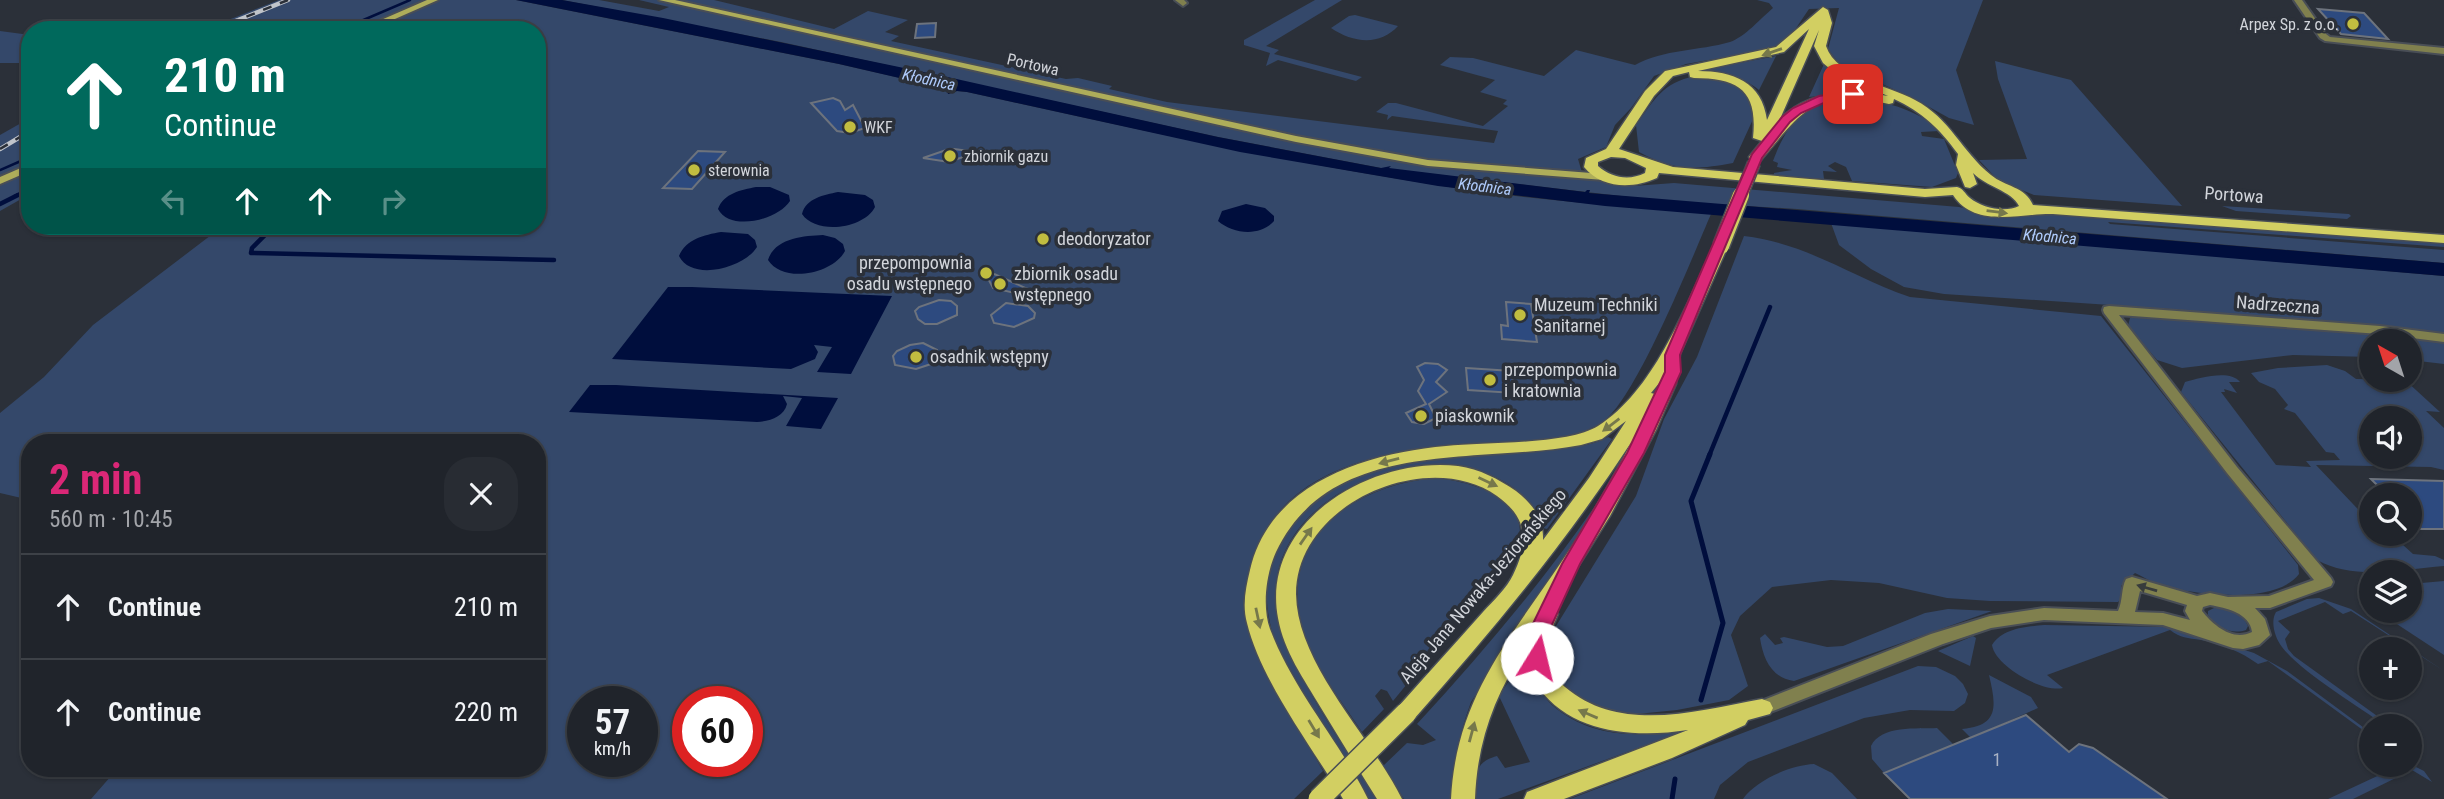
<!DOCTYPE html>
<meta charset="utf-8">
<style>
:root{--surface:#20242b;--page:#282c33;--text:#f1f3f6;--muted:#a2a4a9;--line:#3d4147;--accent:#db2777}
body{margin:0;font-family:"Roboto Condensed",sans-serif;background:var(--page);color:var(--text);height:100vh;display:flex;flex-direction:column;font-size:26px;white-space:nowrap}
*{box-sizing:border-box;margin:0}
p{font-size:23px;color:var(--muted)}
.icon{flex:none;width:38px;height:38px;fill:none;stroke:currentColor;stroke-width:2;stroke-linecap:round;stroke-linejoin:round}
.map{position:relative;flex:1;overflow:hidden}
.details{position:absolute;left:21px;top:434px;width:525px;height:343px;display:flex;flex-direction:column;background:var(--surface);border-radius:28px;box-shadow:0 2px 5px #0004,0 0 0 2px var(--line)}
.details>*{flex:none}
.hud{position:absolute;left:21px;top:21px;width:525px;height:214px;border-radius:28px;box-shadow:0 2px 5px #0004,0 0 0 2px var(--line);background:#00695c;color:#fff;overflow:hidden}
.needle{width:46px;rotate:321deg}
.tools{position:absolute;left:2359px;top:329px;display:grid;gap:14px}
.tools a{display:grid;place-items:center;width:63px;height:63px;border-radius:50%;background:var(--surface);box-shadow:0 2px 5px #0004,0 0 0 2px var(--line);font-size:35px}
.speed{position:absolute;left:567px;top:686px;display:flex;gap:14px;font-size:35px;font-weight:700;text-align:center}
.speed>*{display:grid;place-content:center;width:91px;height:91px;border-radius:50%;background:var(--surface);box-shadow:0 2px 5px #0004,0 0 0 2px var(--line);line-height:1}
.speed small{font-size:18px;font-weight:400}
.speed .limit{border:10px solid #d22;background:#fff;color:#111}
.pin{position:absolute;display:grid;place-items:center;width:60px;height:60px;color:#fff;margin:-30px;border-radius:14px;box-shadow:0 4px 10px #0006}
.me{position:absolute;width:77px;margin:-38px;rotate:9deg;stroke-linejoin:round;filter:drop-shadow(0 0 5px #0008)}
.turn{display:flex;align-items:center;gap:24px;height:147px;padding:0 28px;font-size:32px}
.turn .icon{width:91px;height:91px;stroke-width:2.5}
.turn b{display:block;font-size:49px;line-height:60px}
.lanes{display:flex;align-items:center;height:66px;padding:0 28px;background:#0003;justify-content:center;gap:35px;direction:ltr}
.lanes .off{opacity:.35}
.round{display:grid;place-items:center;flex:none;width:74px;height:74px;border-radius:28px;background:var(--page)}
.headline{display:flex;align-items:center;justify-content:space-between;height:119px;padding:0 28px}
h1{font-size:42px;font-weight:700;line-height:52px;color:var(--accent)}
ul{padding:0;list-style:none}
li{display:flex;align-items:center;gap:21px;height:105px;padding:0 28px;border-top:2px solid var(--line)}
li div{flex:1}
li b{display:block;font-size:26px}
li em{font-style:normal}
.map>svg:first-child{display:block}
</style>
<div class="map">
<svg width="2444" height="799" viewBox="0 0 2444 799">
<rect width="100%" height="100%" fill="#2b3039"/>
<path fill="#34486a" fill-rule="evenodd" d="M279,0H516L839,64L948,89V94L957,91L967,92C1123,126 1278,161 1436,185C1527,200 1619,206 1711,214C1692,258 1637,396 1604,421C1571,445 1503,441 1463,444C1380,451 1279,469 1252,562C1244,587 1243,621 1254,646C1259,660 1269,674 1277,688C1292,716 1307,743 1323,771L1294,799H91L118,768H537V443H30V500L0,493V413L44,377L93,325L223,226H537V30H203ZM583,702H642V761H583ZM688,702H747V761H688Z
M562,0H599L659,11L669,7L639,0H714L834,29L868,11L908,20L885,32L899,36L891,41L1066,79L1078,78L1112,86L1109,89L1167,102L1494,143L1498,131L1392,116L1387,120L1388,115L1376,112L1388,103H1396L1483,126L1508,106L1503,104L1507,100L1480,92L1495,80L1440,65L1450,57L1473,58L1544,76L1576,50L1635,65C1664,49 1699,51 1730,42C1745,37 1761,18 1773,8L1769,3L1757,0H1983L1956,70L1974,125L1949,118L1913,98L1840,65L1828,49L1839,8L1809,9L1792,34L1772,49L1686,64L1654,76L1631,108L1615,125L1606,147L1578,159L1583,176L1634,186L1674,183L1959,207L2006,218L2050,213L2444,242V247L2108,222L2110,224L2444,250V263L1797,209L1664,201L1381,168L1218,137L781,42Z
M1315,0H1342L1266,46L1279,50L1274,54L1362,77L1356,81L1278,60L1266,66L1270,53L1244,45V40Z
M1355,15L1398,26C1380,46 1353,43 1331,28L1349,16Z
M0,31L30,35V63H0Z
M1776,56L1759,90C1741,75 1719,72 1697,71Z
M1995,61L2071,80L2182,206L2034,195L1999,181L1979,160L2027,159L1998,79Z
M1824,64L1895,99L1856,92L1809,97Z
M1695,76C1721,80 1755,84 1754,117L1733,163C1695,170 1674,171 1639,152L1636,125C1655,99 1662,83 1695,76Z
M1841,98C1882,101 1903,104 1938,127L1939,131L1921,132L1922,136L1944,139L1958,173L1956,178L1932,187L1852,181L1846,167L1835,162L1828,166L1837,172L1823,171L1824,179L1774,176V173L1792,170L1777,167L1778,163L1773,161C1787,124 1801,107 1841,98Z
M30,118V194L0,211V135Z
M2222,206L2349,214L2351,216L2347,219L2236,211Z
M1831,223L2444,276V333L2170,309L1944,294L1904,287L1871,269L1839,245Z
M1744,236C1809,244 1851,277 1910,297L2101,316L2298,565L2299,574C2276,604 2204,595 2170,588C2158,586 2146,578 2135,573L2121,586L2125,595L2118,602L1990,601L1947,598L1879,583L1831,580L1772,587L1740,616L1731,635L1748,686L1729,700L1677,710L1627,715L1579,700L1553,674L1547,653L1553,631L1636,496L1664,419L1697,357Z
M2139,316L2243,323L2444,341V364L2410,360V341H2371V357L2293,355L2182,368L2157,360L2128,326L2130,318Z
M2327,365L2345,371L2356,379L2405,380L2440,412L2426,411L2444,428V470L2431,467L2316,465L2371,523V534H2382L2393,545H2403L2413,554L2435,556L2444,560V566C2402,569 2355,581 2317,560L2181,392L2185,382C2199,378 2230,369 2240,382H2229L2237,393L2224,389L2225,392H2221L2276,465L2311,467L2306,461L2340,460L2334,453L2326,452L2295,413L2284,409L2288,405L2275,389L2259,382L2251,373L2278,368ZM2371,418H2410V457H2371Z
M1608,437L1612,439L1547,529L1543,528C1501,409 1248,473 1278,618C1289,670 1348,752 1377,799H1366L1276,645C1262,602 1262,566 1289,529C1342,453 1452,457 1535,450C1559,448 1586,449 1608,437Z
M1435,478C1474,481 1540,502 1514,554L1393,701L1387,691L1381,689L1375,696L1384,709L1362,732C1341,700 1314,667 1303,630C1276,539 1353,485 1435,478Z
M1608,493L1471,702C1459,735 1453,764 1454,799H1404L1383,766L1407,743L1423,745L1436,740L1417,724C1484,651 1548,576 1603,494Z
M2444,581V655L2377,611H2410V584Z
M2319,598L2351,609L2444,671L2351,611L2343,614L2325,602L2278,621L2290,632L2285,639L2288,649L2294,656L2391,726H2386C2359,707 2301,672 2282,647C2275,638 2270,622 2276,612L2307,599Z
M2216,607C2229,608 2243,613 2248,626L2246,630C2232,635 2217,628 2208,615V611Z
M1948,609L1992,611L1794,681C1771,678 1763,658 1760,638L1765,634L1775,645L1783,643L1780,638L1784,637L1827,647L1843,646L1925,613Z
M2044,625L2172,627L2254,653L2287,671L2371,733V736L2268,661L2258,664C2241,652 2221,643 2201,640C2187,638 2181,638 2170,630L2047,675L2063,688C2043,693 1995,666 1992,645C2003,628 2025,627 2044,625Z
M1973,636L1976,638L1970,666L1938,651Z
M1522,661C1530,668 1539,693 1552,705C1589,737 1635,738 1680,730L1682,732L1498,799H1476C1477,776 1472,763 1497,756L1505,768L1530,762L1499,696Z
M1918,666L1936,667L1955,676L1963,684L1968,694L1965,703L1954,711L1910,710L1864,718L1748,762L1720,785L1714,799H1570Z
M1989,675L2031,697L2038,708L1971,738L1962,729C2000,726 1996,705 1989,675Z
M1937,728L1954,745L1884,773L1872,759L1871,746C1881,725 1917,729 1937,728Z
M1814,764L1832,773L1857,799H1743C1756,780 1791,765 1814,764Z
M2410,764L2424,771L2432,782L2412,770L2353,799H2328L2401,765Z"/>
<path fill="#000e3d" d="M516,0H562L663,18L952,78L1218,137L1381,168L1391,166L1389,168L1585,192L1587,190H1590L1589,193L2444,263V276L1605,206L1438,186L1240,152L967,92L957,91L948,94L947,89L839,64Z
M756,187H770L789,195L790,201C778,220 730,232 718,209C724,193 741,190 756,187Z
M838,192L865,195L873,200L875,207C864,229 816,235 802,214C806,198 824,195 838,192Z
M1246,204L1265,208L1274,216V221C1260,237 1233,234 1218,221L1222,211Z
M721,232L748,234L755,240L757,247C744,268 692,282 679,256C686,239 704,235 721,232Z
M823,235L835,238L843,244L845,251C833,274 783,284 768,260C775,238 803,236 823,235Z
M668,287H692L892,296L851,374L817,372L832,347L814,345L818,352L815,359L791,369L612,359Z
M590,385H616L838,398L821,429L786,426L802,398L783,396L787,404C784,417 770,421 757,422L569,412Z"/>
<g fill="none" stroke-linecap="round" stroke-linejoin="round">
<path stroke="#000e3d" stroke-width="2.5" d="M340,30L410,0
M0,170L30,157
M14,196L30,188"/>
<path stroke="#000e3d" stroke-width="4.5" d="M0,204L18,195
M274,226L252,248L251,253L554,260
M1709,456L1770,307"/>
<path stroke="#000e3d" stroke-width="5" d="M1701,700L1723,623L1691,501L1710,454
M1672,799L1675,779"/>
</g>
<path fill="#2d4a7f" stroke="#6d737d" stroke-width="2" d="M2318,9L2364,13L2388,39L2341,34Z
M936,23L935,37L915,38L917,24Z
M833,98L840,101L845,110L853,105L865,128L850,133L837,131L811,103Z
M949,149H954L977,152L949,162L923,158Z
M698,151L725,152L692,189L663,188Z
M983,269L1030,290L1028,296L993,288Z
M939,300L951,301L957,306V315L937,324H925L918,319L915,311L919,307Z
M1506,302L1531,304L1537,342L1502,339L1501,325L1508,326Z
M1006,303L1028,306L1035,313L1034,318L1014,327L994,323L991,315Z
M923,343L937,350L938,359L931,364L916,369L895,365L893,356L897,351L910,345Z
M1425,363L1438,364L1447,370L1436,382L1447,392L1429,404L1436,418L1424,424L1412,422L1406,413L1426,404L1418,391L1424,380L1417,367Z
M1466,368L1512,371L1514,393L1468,390Z
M2371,479L2444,481V529H2421L2410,518V495H2387Z
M2026,715L2069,752L2079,744L2093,748L2167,799H1910L1884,773Z"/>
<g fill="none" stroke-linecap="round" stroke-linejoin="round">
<g stroke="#494e56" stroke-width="4">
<path id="street" d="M1175,0H1184L1187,3L1183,6Z
M2294,0H2302L2326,34L2330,37L2444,48V54L2325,41L2320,38Z
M2109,306L2380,326L2444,334V342L2380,334L2119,315L2237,467L2331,578L2333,582L2331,586L2270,608H2255L2265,619L2270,635L2259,645L2243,649L2233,648L2163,625L2044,620L1991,628L1943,644L1768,713L1762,715L1756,713L1753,708L1756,703L1931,634L1990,616L2044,608L2118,611C2123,601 2121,588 2126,579L2132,577L2197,596L2210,593L2228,597L2269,596L2314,580L2227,473L2104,313L2103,310L2104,307ZM2140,591L2187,605L2185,611L2190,620L2163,613L2135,612ZM2210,605C2226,608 2250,613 2252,632C2233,642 2213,625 2202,611L2203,607Z"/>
</g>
<g stroke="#494e56" stroke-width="4">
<path id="secondary" d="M427,0H438L370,30H358Z
M659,0H675L1296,136L1428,160L1604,174L1609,177L1604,180L1428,166L1296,142Z
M30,164V171L0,184V177Z"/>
</g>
<g stroke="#494e56" stroke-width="3">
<path id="primary" d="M1823,7L1828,10L1832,23L1826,46C1837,78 1888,85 1915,100C1950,118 1962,152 1991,175C2005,187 2025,186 2033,205L2444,235V243L2053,214C2021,213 1975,229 1953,195L1925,197L1659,173L1657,178C1633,189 1602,189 1584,167L1586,158L1606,149L1645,91L1665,71L1776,47ZM1809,29L1767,120C1762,82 1733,71 1698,71L1784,52ZM1819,30L1814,46L1823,63L1835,73L1888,96C1850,89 1809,90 1780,119ZM1689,72L1690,77L1694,78C1739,78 1758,91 1753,138L1762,141L1749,157L1751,160H1761C1805,108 1814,89 1889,104L1893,103L1894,99C1922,112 1940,129 1958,154L1956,165L1965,187L1970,188L1977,184L1973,173C1985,186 2012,191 2019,206C2005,213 1982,208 1970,198C1964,193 1964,189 1957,187L1925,189L1673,167L1619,149L1654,96L1673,76ZM1611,157L1625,158L1646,168L1645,173C1629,181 1612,178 1598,166V162Z
M1721,242L1728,246L1680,354L1676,384L1656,430L1610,516L1552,608L1558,614C1546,641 1540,665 1565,687C1620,734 1697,711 1762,699L1770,702L1773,708L1770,714L1748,720L1745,725L1672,758L1564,799H1524L1527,792L1688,730C1636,738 1572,734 1539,688C1530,677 1524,664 1525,649C1494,696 1477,743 1475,799H1451C1456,699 1508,641 1562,561C1588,523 1611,482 1632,441C1567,541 1493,630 1414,719L1406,722L1398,719L1394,713L1398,707C1426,675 1455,644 1483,612C1493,601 1507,588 1513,575C1529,542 1528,518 1497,496C1428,447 1296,503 1296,594C1297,665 1371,736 1402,799H1377C1358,769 1340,739 1321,708C1304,679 1284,652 1278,618C1260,521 1372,456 1458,466C1480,469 1498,479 1516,491C1532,503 1544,519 1543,540L1589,478L1626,421L1602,439L1581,445C1478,465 1331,436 1276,552C1266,574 1262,607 1270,629C1294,692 1339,740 1368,799H1343C1312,747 1261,681 1247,623C1242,605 1246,587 1250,570C1270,482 1368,453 1446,446C1484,442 1568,445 1598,426C1655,390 1686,305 1714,246ZM1660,382L1655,394L1651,393Z"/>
</g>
<use href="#street" fill="#80804e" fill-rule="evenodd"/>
<use href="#secondary" fill="#aead5a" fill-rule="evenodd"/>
<use href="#primary" fill="#d2cf62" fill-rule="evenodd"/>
<g stroke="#c0c4ca" stroke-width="4.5">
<path id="rail" d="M213,30L288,0
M0,149L30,131"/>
</g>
<use href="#rail" stroke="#2b3039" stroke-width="2.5" stroke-dasharray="9" stroke-linecap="butt"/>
<g stroke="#494e56" stroke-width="15" stroke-linecap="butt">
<path id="primary-bridge-far2" d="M1741,196L1754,163"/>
</g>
<g stroke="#494e56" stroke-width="19" stroke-linecap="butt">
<path id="primary-bridge-far1" d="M1721,246L1741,195"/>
</g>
<g stroke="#494e56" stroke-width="24" stroke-linecap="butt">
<path id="primary-bridge" d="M1319,799L1406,713"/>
</g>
<use href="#primary-bridge-far2" stroke="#d2cf62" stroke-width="12"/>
<use href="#primary-bridge-far1" stroke="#d2cf62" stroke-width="16"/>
<use href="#primary-bridge" stroke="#d2cf62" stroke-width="21"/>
</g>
<defs><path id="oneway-solid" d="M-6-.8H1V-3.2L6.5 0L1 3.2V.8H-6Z" transform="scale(1.75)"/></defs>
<g fill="#76784b">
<use href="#oneway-solid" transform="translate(1772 52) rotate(161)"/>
<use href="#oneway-solid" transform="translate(1997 212) rotate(7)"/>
<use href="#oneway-solid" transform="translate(1611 425) rotate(143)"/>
<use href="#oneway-solid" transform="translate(1389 461) rotate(165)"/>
<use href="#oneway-solid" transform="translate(1488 482) rotate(25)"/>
<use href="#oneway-solid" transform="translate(1306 536) rotate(-55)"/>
<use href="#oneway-solid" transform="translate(1258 618) rotate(78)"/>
<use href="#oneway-solid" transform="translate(1588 714) rotate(-157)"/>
<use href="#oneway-solid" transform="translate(1314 729) rotate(59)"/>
<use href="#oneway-solid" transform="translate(1472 732) rotate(-75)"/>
</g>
<use fill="#383c3c" href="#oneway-solid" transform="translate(2147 588) rotate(-164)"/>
<path fill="#db2777" stroke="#8e194d" stroke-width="2" d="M1853,91L1858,94L1856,96L1826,102L1801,113L1790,122L1762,158L1680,355L1681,372L1644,453L1580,564L1544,642L1547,658L1544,664L1537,666L1530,664L1524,642L1562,564L1627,453L1665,372V355L1752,154L1782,117L1793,108L1819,96Z"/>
<g fill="#c1bd40" stroke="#2b3039" stroke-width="2.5">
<circle cx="2353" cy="24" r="7"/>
<circle cx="850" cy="127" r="7"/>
<circle cx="950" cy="156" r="7"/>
<circle cx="694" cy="170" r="7"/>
<circle cx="1043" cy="239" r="7"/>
<circle cx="986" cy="273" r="7"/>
<circle cx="1000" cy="284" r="7"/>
<circle cx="1520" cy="315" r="7"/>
<circle cx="916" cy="357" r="7"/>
<circle cx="1490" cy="380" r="7"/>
<circle cx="1421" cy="416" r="7"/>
</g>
<g text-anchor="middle" stroke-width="7" stroke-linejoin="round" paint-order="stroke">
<g font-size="16" fill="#d2d5db" stroke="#2b3039" text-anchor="start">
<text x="2339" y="30" text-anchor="end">Arpex Sp. z o.o.</text>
<text x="864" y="133">WKF</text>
<text x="964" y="162">zbiornik gazu</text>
<text x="708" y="176">sterownia</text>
</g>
<g font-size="16" fill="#d2d5db" stroke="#2b3039">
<text transform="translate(1033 64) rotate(13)" y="6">Portowa</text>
</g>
<g font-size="16" font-style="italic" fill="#b0ccfd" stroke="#2b3039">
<text transform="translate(929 79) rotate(12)" y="6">Kłodnica</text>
<text transform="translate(1485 186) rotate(7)" y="6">Kłodnica</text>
<text transform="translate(2050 236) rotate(5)" y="6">Kłodnica</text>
</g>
<g font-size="18" fill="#d2d5db" stroke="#2b3039">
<text transform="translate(2234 195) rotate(4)" y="6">Portowa</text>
<text transform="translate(2278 305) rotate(4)" y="6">Nadrzeczna</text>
<text transform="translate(1483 586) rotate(-50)" y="6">Aleja Jana Nowaka-Jeziorańskiego</text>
</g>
<g font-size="18" fill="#d2d5db" stroke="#2b3039" text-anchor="start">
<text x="1057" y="245">deodoryzator</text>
<text x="972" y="269" text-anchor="end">przepompownia<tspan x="972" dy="21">osadu wstępnego</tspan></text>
<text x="1014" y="280">zbiornik osadu<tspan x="1014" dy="21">wstępnego</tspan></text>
<text x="1534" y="311">Muzeum Techniki<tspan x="1534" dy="21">Sanitarnej</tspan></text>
<text x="930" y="363">osadnik wstępny</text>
<text x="1504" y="376">przepompownia<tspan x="1504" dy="21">i kratownia</tspan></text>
<text x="1435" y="422">piaskownik</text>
</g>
<g font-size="18" fill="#a9b2c4">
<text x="1997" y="766">1</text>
</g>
</g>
</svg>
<div class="tools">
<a><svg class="needle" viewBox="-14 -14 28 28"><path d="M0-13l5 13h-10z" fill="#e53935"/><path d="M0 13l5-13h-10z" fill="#a2a4a9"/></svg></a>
<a><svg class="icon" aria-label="sound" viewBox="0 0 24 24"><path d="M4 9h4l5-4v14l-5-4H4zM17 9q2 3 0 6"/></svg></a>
<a><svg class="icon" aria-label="search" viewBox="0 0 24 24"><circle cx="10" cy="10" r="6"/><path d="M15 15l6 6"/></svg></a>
<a><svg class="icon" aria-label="layers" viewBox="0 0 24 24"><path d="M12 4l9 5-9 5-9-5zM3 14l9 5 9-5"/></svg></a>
<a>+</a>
<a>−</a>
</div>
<div class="speed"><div>57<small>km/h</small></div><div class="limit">60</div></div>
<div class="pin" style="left:1853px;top:94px;background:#d93025"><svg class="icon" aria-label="arrive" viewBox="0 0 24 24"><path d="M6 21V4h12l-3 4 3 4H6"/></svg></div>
<svg class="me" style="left:1537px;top:658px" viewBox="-20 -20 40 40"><circle r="19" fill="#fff"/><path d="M0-13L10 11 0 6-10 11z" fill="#db2777"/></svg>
<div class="hud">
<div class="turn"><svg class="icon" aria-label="ahead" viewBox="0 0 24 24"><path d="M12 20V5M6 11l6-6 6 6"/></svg><div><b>210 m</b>Continue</div></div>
<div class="lanes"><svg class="icon off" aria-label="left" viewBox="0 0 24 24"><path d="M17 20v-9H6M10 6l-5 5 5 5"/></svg><svg class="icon" aria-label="ahead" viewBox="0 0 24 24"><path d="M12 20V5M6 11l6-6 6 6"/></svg><svg class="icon" aria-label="ahead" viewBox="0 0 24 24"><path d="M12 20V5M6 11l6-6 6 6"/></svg><svg class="icon off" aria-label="right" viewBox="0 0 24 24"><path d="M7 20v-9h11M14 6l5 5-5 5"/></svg></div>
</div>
<section class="details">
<div class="headline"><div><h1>2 min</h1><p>560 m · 10:45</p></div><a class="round"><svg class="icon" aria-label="close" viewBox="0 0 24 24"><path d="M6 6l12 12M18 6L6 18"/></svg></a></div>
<ul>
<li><svg class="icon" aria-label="ahead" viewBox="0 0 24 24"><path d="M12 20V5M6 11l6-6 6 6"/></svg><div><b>Continue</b></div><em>210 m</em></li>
<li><svg class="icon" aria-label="ahead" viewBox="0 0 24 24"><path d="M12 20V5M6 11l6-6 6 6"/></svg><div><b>Continue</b></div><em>220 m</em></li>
</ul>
</section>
</div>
